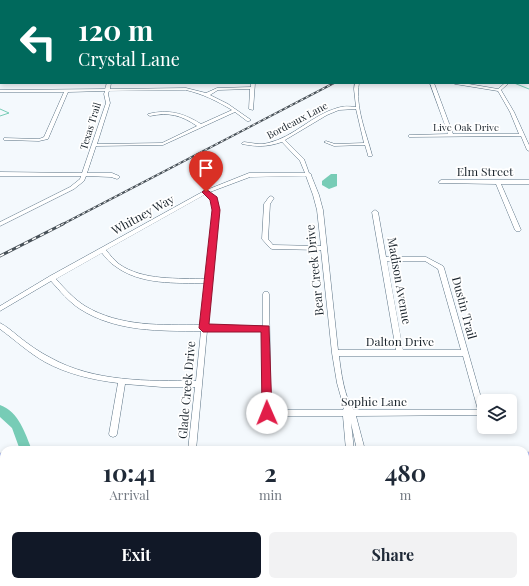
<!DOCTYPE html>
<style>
:root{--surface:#fff;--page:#f2f2f3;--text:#1f2937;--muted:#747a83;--accent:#111827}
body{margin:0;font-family:"Playfair Display",serif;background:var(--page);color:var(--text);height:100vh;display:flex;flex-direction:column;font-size:15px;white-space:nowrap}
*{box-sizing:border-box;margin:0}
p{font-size:13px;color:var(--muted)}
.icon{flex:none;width:22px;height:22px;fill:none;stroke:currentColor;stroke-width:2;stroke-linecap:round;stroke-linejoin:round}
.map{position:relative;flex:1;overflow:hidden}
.sheet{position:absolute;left:0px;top:446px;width:529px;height:140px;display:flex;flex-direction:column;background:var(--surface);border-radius:12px 12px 0 0;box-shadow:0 2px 6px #0003}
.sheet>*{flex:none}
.guide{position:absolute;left:0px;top:0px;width:529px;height:84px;box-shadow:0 2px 6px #0003;background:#00695c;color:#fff;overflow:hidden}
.tools{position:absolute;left:477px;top:394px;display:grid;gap:8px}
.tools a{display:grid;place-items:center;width:40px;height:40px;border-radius:6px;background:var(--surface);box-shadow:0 2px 6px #0003;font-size:20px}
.pin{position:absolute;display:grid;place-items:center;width:34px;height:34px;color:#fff;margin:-41px -17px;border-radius:50% 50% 50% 0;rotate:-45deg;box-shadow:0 0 4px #0007}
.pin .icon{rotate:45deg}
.me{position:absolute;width:44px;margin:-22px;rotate:359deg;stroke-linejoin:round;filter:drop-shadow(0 0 3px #0008)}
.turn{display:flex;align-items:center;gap:14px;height:84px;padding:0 12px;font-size:18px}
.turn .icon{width:52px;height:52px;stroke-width:2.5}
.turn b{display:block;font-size:28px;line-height:34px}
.eta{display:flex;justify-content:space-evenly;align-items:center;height:68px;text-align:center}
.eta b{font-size:24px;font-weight:700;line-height:28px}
.action{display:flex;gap:8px;margin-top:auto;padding:8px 12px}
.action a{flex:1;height:46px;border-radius:6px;background:var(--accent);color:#fff;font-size:16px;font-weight:700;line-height:46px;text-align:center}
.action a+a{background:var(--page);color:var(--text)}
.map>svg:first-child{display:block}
</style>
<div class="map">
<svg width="529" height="586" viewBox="0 0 529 586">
<rect width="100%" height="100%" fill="#f4f9fd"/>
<path fill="#77ccb6" d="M331,174H337V186L329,189L322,185V181Z"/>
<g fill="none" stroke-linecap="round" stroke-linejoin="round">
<path stroke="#77ccb6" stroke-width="1" d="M514,83L529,89
M0,109L9,113L0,116"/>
<path fill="#77ccb6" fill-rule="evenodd" d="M0,405C19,412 25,433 32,450H20L12,428L0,417Z
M107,582H124L126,586H108Z"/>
<g stroke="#5a7284" stroke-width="1">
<path id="minor" d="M13,0H17L16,1H12Z
M57,0H61L60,1H56Z
M93,0H97V1H93Z
M129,0H133V1H129Z
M252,0H256V1H252Z
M331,0H335V1H331Z
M528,2H529V4H528Z
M528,22H529V26H528Z
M528,59H529V61H528Z
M0,64H1V68H0Z
M107,83H111L110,89L186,88L206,93L217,88L251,87V83H255L253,110L249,109L250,89L218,90L210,95L228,104L251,120L249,121H247L235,112L163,145L96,146L87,173H112L119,176V178L117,179L111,177L86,176L84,181L74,189L0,226V222L70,187L80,179L81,176H0V172L82,173L106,103L104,94L105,91L68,92L48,139L39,141L6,140H4V138L39,139L44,137L64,92H0V90L105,89ZM186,90C203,94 217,101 232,110L201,124C183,113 169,109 148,114V115L150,116C169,112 181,115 197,126L162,143L97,144L110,103L108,94L109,91Z
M355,83H359C355,107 366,132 372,155V156H368V155L365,145L334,146L324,142L326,141L335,144L364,143L356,109L339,110L327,115L285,140L304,159L309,173L311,174V175L319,195L323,210L338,350H396L372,212L375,210L378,212L386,257H426L443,266L444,268L484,408V415L356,416L365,450H357L351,423L354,450H346L343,416H267L264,415L263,413V331H207L196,450H188L195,387H162L125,384L117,434L116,436L113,437L110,436L109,434L118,383C93,380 67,374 45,362C29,353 15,340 0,329V323C6,326 12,331 18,336C28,344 39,352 51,358C94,382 148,381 196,381L201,331C160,331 116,332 80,309C69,302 60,291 51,281L0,311V306L50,276L204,191L249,173H305L300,161L282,142C267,147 258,147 242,144V143L244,142C252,143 260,145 268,143C294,137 312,115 337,108C343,106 349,106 356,107L354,89ZM306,176L313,195L317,210L321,246L273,245L268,239L270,204L274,198L271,196L269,197L264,204L262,239L270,248L272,249L321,250L332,353L337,383L344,408L343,410H271L269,294L268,292H264L263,294V326L208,325L219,210L217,199L210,192L250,177ZM206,194L212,200L213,210L206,279C178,278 143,281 119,264C114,260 110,255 106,250ZM102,253C106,258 110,263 115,266C140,285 176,283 206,283L201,325C162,325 120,327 85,306C74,299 65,289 56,279ZM387,261H425L438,269L461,350H403ZM339,356H463L478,410H354C344,398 341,371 339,356Z
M430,83H434L453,134H519L510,112L498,91L455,84L453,83H463L498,89L505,83H509L501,90L514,112L529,145V151L527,150L521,136L409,137V135H411L448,134Z
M441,180H529V184H501L521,230L520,231H516L515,230L496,184L439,183V182Z
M198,582H207L209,586H200Z
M305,582H313L314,586H306Z
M472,582H480L481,586H473Z"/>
</g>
<g stroke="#d1d3d5" stroke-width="1">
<path id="major" d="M525,452H529V462H525Z
M0,453H4V463H0Z"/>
</g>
<use href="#minor" fill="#fff" fill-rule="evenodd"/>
<use href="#major" fill="#b0bef4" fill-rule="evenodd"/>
<g stroke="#485158" stroke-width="2">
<path id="rail-far1" d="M492,1L494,0
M61,225L334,83"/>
</g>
<g stroke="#485158" stroke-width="3">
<path id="rail" d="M0,256L63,224"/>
</g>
<use href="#rail-far1" stroke="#fff" stroke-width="1" stroke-dasharray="3" stroke-linecap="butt"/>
<use href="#rail" stroke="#fff" stroke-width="1.5" stroke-dasharray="4.5" stroke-linecap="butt"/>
</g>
<path fill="#e11d48" stroke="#92132f" d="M206,189L217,197L220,210L209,324L269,326L272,413L271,417L267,418L263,417L262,413L261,332H203L199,328L212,210L210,200L202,192Z"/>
<g text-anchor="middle" stroke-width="3.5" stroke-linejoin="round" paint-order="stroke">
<g font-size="10" fill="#1a242c" stroke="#fff">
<text transform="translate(297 120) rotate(-28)" y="4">Bordeaux Lane</text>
<text transform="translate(90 126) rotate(-73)" y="4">Texas Trail</text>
<text x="466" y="131">Live Oak Drive</text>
</g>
<g font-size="12" fill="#1a242c" stroke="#fff">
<text x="485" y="176">Elm Street</text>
<text transform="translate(143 215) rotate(-29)" y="4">Whitney Way</text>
<text transform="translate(315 270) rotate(-96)" y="4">Bear Creek Drive</text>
<text transform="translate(399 281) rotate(80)" y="4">Madison Avenue</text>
<text transform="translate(464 308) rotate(75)" y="4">Dustin Trail</text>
<text x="400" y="346">Dalton Drive</text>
<text transform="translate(187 390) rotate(-85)" y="4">Glade Creek Drive</text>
<text x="374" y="406">Sophie Lane</text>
</g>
</g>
</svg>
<div class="tools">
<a><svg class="icon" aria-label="layers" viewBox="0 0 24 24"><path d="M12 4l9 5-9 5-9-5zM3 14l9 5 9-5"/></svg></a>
</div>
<div class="pin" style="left:206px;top:192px;background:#d93025"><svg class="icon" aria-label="arrive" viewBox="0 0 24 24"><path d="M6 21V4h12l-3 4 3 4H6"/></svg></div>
<svg class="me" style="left:267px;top:413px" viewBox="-20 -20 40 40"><circle r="19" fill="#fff"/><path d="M0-13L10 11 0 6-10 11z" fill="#e11d48"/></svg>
<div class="guide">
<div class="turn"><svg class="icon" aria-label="left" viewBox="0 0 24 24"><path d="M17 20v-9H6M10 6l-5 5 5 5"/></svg><div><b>120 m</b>Crystal Lane</div></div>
</div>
<section class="sheet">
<div class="eta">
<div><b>10:41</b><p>Arrival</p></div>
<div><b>2</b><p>min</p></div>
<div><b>480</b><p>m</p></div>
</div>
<div class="action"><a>Exit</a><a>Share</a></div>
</section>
</div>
